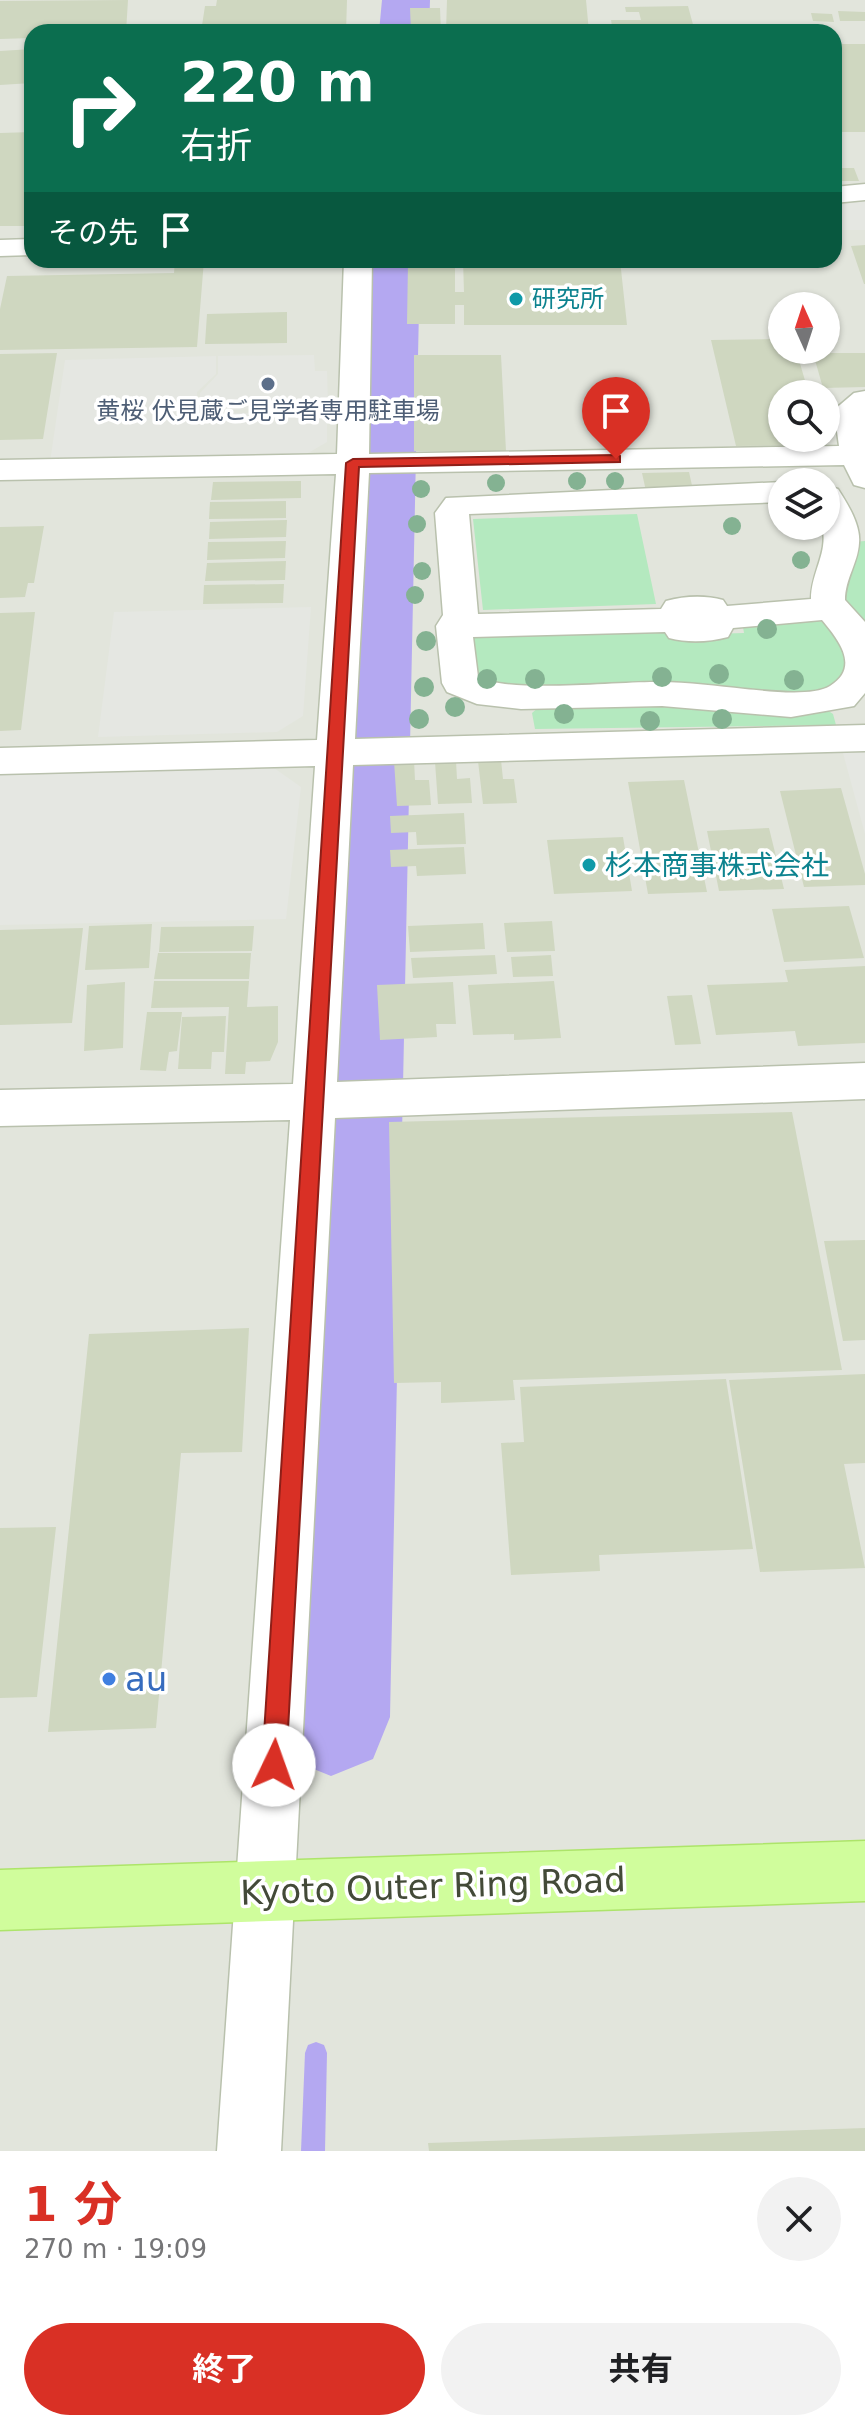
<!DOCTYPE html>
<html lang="ja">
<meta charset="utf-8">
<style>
:root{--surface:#fff;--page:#f2f2f2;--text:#202124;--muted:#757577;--accent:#d93025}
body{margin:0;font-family:"DejaVu Sans","Noto Sans JP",sans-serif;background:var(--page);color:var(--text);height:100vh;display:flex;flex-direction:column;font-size:30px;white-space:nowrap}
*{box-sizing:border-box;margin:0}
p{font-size:26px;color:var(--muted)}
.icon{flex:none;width:44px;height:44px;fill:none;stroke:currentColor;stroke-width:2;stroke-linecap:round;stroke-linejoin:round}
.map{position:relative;height:2151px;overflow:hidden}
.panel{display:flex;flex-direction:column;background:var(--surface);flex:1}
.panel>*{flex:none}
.banner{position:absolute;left:24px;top:24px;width:818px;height:244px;border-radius:24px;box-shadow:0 2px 6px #0004;background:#0b6e4f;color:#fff;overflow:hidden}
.needle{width:52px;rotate:357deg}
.fabs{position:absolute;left:768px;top:292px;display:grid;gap:16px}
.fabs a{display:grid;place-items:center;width:72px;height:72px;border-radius:50%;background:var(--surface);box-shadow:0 2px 6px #0004;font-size:40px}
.pin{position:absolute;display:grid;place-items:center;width:68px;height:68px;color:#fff;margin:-82px -34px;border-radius:50% 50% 50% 0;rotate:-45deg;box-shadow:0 0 8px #0007}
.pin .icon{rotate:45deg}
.me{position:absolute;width:88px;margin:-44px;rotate:3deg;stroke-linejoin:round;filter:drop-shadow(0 0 6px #0008)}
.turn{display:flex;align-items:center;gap:28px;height:168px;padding:0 24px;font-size:36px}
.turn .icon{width:104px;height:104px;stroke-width:2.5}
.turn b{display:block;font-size:56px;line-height:68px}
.then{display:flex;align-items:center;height:76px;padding:0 24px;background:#0003;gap:16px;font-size:30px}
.round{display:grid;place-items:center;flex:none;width:84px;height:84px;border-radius:42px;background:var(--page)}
.head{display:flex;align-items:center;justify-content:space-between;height:136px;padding:0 24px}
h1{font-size:48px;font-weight:700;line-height:60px;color:var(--accent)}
.primary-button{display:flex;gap:16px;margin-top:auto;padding:16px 24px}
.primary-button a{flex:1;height:92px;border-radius:48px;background:var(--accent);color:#fff;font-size:32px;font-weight:700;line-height:92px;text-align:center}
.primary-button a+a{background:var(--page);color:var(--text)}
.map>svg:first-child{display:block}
</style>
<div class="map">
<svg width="865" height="2151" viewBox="0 0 865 2151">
<rect width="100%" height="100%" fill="#f1f5eb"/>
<path fill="#e2e5dc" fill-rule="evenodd" d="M0,0H865V2151H0ZM32,32H834V260H32ZM782,306H826V350H782ZM782,394H826V438H782ZM782,482H826V526H782Z"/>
<path fill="#b4e9bf" d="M637,514L656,604L483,610L473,519Z
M865,541V633L843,606L853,542Z
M808,617L835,627L855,663L823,696L475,686L468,637L476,632L671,627L673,635L744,633L742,621Z
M685,701L827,710L833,714L836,725L535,729L532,713L539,707Z"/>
<path fill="#e5e7e2" d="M865,201V230H834V206Z
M314,355L315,371H327L328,407L199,411L200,393L218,374V356Z
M216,356V374L197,392V414L327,411V442L303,456L50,462L65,360Z
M311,607L303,716L277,732L98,737L114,612Z
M865,752V834L843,753Z
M274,768L301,787L286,919L0,925V775Z"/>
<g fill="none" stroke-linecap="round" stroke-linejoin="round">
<path fill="#b4a8f1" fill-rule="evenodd" d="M316,2042L324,2045L327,2053L325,2151H301L305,2053L308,2045Z"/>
<path fill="#b4a8f1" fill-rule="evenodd" d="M382,0H430L429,32H379Z
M360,260H420L390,1717L373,1759L331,1776L289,1759L272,1717Z"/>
</g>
<path fill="#cfd7c0" d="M128,0L126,32H32V38L0,39V1Z
M217,0H347L346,32H201L205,6H216Z
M447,0H586L589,32H446Z
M688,6L695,32H613L611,20H641L639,12H626L625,7Z
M410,8H440L441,32H411Z
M838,11L865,12V21H840Z
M811,13L832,14L834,22L813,21Z
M834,44H865V132H834Z
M32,49V83L0,85V51Z
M32,132V226H0V133Z
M835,168H854L859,181H841Z
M865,245V284H864L851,246Z
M175,260H204L197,347L0,350V309L7,276L174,273Z
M463,260H620L627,325H464V305H455V324H407L408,262H455V292H464Z
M287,312V343L205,344L207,314Z
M782,339V350H796L809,394H782V438H822L824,445L736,446L711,340Z
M57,353L43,439L0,440V354Z
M813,353H865V387L823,388Z
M414,355H501L506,451H414Z
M689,472L693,490L646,491L642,473Z
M301,481V498L211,500L213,482Z
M286,501V518L209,519L210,502Z
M287,520L286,537L209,539L210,522Z
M44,526L34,583H28L25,597L0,598V527Z
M286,541L285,558L207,560L208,542Z
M286,561L285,580L205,581L207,563Z
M284,584L283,603L203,604L204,585Z
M35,612L21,730L0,731V613Z
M414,760L415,780H429L431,805L397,806L394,761Z
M501,760L503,779H514L517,803L483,804L478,761Z
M456,761L457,779L470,778L472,803L438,804L435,762Z
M684,780L707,892L648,894L628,782Z
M841,788L865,874V885L804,887L780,791Z
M464,813L466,844L417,845L416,832L391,833L390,816Z
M769,828L784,889L719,891L707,831Z
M623,837L632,891L554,894L547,840Z
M464,847L466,874L417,876L416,866L391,867L390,850Z
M849,906L864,958L784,962L772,909Z
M552,921L555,951L507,952L504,923Z
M483,923L485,949L410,952L408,926Z
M152,924L149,968L85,970L89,926Z
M254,926L252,951L159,952L161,927Z
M83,928L72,1023L0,1025V930Z
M158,953H251L249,979H154Z
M495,955L497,974L413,978L411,958Z
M551,955L553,976L513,977L511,957Z
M865,966V1043L798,1046L795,1031L716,1035L707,985L788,982L785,970Z
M154,981H249L247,1007L278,1006V1042L270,1061L246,1062L245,1074H225L229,1007L151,1008Z
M554,981L561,1038L514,1040V1034L473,1035L468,985Z
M125,982L123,1048L84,1051L87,985Z
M453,982L456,1024H436L437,1037L380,1040L377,985Z
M692,995L701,1044L675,1045L667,996Z
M147,1012H182L177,1051L169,1052L166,1071L140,1070Z
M226,1016L224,1052H212L211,1069H178L182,1017Z
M792,1112L842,1370L513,1380L515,1400L441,1403V1382L394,1383L389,1122Z
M865,1240V1340L843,1341L824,1241Z
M249,1328L242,1452L181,1453L156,1728L48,1732L89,1334Z
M865,1374V1463L844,1464L865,1568L760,1572L729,1380Z
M726,1379L753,1549L599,1555L600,1571L511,1575L501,1443L524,1442L520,1387Z
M56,1527L37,1697L0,1698V1528Z
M865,2128V2151H429L428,2143Z"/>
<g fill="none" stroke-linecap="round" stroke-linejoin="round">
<g stroke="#b9c1ad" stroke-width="3">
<path id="minor" d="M865,184V200L834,203V187Z
M32,239V255L0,256V240Z
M344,260H372L369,454L839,446L834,410L854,393L865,391V488L854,485L844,465L369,473L355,739L865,725V751L353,765L337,1082L865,1063V1099L335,1118L281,2151H217L290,1120L0,1126V1090L293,1084L315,766L0,774V748L317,740L336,474L0,480V460L337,454Z
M782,482V502L469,514L478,614L661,609L666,601C684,596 705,595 723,600L727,606L811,599C811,572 829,552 822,526H826V486L838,489C847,503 861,525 859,543C858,563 845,579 845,600L865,622V693L854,706L791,717L662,706L521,709L477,704L447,692L442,683L436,626L443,615L435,513L446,498ZM822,620C838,639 861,667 830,686C812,697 767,691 745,689C717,686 688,682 660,682C619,681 510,694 478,677L473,637L665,632L669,638C688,643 709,642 728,637L733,628Z"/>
</g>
<g stroke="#ade46a" stroke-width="3">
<path id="major" d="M865,1841V1901L0,1930V1870Z"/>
</g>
<use href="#minor" fill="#fff" fill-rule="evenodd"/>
<use href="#major" fill="#d0fd9c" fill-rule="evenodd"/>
</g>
<g fill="#84b292">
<circle cx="577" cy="481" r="9"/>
<circle cx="615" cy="481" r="9"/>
<circle cx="496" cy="483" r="9"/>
<circle cx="421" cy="489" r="9"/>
<circle cx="417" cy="524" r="9"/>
<circle cx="732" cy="526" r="9"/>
<circle cx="801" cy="560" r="9"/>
<circle cx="422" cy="571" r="9"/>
<circle cx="415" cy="595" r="9"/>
<circle cx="767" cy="629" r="10"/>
<circle cx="426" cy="641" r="10"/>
<circle cx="719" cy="674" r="10"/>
<circle cx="662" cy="677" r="10"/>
<circle cx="487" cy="679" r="10"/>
<circle cx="535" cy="679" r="10"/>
<circle cx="794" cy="680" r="10"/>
<circle cx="424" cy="687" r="10"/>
<circle cx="455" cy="707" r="10"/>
<circle cx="564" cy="714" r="10"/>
<circle cx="419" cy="719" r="10"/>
<circle cx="722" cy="719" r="10"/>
<circle cx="650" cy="721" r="10"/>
</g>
<path fill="#d93025" stroke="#8d1f18" stroke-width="2" d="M616,455L620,456V462L359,467L286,1765L282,1774L274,1777L265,1774L262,1765L346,463L353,459Z"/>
<g fill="#0f9aa8" stroke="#fff" stroke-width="3">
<circle cx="516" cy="299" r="8"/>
<circle cx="589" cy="865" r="8"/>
</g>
<circle fill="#5c6f8a" stroke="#fff" stroke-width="3" cx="268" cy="384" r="8"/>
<circle fill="#3f7fe0" stroke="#fff" stroke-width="3" cx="109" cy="1679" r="8"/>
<g text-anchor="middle" stroke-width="7" stroke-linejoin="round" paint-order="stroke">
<g font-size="24" fill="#0d838f" stroke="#fff" text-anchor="start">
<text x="532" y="307">研究所</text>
</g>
<g font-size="24" fill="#4e5e75" stroke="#fff">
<text x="268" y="419">黄桜 伏見蔵ご見学者専用駐車場</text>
</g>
<g font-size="28" fill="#0d838f" stroke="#fff" text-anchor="start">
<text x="605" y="875">杉本商事株式会社</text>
</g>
<g font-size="34" fill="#366cbe" stroke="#fff" text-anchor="start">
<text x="125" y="1691">au</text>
</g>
<g font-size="34" fill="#434a38" stroke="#fff">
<text transform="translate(433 1886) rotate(-2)" y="12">Kyoto Outer Ring Road</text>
</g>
</g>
</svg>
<div class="fabs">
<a><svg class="needle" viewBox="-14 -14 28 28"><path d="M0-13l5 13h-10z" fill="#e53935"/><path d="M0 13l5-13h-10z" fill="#757577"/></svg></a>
<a><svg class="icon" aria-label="search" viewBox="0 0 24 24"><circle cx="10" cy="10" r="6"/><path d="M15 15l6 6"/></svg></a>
<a><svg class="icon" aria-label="layers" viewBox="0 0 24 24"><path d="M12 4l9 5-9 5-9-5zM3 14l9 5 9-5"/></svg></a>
</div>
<div class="pin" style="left:616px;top:459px;background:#d93025"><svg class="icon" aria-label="arrive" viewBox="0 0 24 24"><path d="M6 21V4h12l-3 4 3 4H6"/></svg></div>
<svg class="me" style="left:274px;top:1765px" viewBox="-20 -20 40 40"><circle r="19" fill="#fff"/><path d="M0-13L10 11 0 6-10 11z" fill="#d93025"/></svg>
<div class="banner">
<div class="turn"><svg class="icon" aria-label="right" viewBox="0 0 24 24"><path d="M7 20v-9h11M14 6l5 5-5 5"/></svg><div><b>220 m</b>右折</div></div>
<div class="then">その先<svg class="icon" aria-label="arrive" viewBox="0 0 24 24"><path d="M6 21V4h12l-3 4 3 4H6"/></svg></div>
</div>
</div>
<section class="panel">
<div class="head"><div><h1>1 分</h1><p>270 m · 19:09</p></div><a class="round"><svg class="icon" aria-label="close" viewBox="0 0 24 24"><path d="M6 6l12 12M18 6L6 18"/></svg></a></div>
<div class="primary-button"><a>終了</a><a>共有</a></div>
</section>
